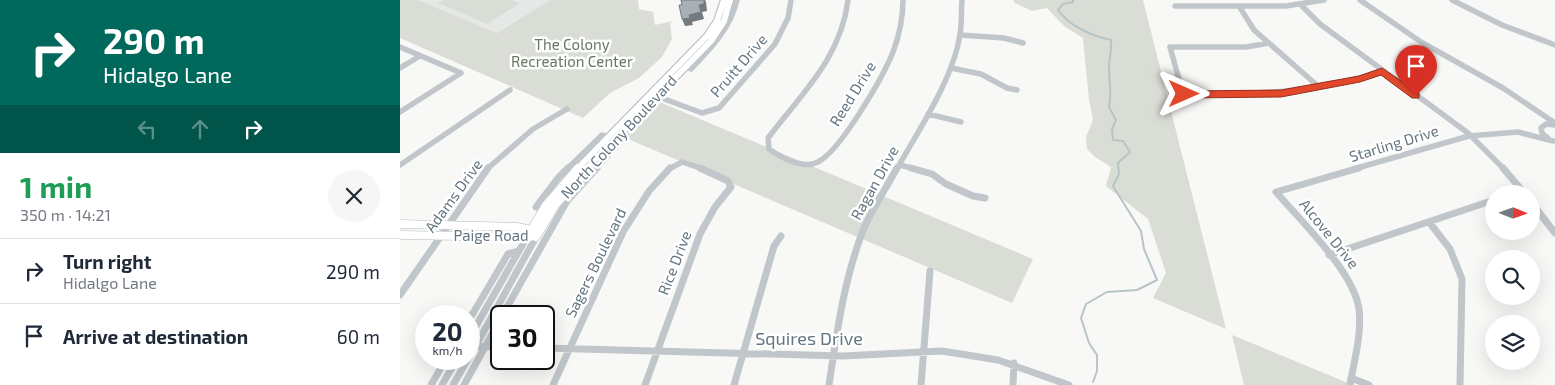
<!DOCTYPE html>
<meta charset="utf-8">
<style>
:root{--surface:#fff;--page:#f6f6f7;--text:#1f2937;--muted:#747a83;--line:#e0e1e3}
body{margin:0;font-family:"Exo 2",sans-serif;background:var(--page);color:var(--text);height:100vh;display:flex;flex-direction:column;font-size:19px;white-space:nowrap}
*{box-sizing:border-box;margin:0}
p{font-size:16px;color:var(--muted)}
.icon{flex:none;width:28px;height:28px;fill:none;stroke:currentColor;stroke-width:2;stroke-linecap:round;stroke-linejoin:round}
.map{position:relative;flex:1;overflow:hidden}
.details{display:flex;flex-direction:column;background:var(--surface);width:400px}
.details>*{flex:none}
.banner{background:#00695c;color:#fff;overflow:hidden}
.needle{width:32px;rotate:91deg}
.fabs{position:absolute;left:1085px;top:185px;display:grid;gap:10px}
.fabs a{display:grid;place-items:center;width:55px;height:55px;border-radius:50%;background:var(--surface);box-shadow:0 5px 20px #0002;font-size:25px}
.speed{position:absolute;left:15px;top:305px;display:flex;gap:10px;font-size:25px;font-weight:700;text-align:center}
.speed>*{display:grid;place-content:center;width:65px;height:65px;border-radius:50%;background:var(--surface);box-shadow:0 5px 20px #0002;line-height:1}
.speed small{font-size:12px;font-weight:400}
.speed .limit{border:2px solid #111;border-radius:8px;background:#fff;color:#111}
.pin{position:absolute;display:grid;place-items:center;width:42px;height:42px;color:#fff;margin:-51px -21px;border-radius:50% 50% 50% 0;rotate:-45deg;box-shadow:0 0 5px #0007}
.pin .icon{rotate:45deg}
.me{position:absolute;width:55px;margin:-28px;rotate:90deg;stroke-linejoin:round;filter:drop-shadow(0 0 4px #0008)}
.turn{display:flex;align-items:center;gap:18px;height:105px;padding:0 20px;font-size:22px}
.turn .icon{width:65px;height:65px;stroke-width:2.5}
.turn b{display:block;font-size:35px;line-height:42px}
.lanes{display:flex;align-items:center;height:48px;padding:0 20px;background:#0003;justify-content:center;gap:25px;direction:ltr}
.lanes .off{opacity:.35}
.round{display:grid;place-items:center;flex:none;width:52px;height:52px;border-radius:26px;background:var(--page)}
.overview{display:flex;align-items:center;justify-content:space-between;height:85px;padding:0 20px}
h1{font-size:30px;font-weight:700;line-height:38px;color:#1e9e55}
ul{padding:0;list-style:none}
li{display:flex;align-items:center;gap:15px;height:65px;padding:0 20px;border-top:1px solid var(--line)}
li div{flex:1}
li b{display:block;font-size:19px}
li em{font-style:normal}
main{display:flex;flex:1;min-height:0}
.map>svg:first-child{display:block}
</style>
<main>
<section class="details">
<div class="banner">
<div class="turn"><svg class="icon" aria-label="right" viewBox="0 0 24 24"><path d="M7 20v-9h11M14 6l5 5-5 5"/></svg><div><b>290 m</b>Hidalgo Lane</div></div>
<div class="lanes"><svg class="icon off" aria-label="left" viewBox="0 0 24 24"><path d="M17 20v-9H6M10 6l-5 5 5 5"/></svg><svg class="icon off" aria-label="ahead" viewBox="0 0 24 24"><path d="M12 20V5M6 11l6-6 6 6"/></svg><svg class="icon" aria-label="right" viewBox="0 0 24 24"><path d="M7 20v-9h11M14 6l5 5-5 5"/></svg></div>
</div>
<div class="overview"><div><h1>1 min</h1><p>350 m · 14:21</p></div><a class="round"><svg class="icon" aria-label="close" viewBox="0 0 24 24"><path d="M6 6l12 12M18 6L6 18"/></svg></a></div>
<ul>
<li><svg class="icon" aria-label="right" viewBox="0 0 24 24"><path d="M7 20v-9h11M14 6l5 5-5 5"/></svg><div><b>Turn right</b><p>Hidalgo Lane</p></div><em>290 m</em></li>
<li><svg class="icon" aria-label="arrive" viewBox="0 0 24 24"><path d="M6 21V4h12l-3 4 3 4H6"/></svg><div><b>Arrive at destination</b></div><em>60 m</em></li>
</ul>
</section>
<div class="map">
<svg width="1155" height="385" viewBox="0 0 1155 385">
<rect width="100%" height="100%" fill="#f8f8f6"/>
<path fill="#e6e8e7" d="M18,0H150L97,33Z"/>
<path fill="#d9ddd5" d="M0,0H18L97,33L150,0H238L239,9L253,12L255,25L273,21L270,23L272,39L262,57L239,78L210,93L183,118L0,38Z
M44,0H111L120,3L87,24L38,3Z
M613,0H743L826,329L753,298L766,273L748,219L706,186L711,167L695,157L687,149L686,137L693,120L689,100L683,38L664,26L647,8L632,11L615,3Z
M257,101L633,259L612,303L221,136Z
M832,335L953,385H844Z"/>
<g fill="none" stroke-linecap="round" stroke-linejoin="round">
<path stroke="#b7c5c8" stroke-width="2" d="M673,0V2L663,4L658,10C669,26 692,36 711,40C712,50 709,58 709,68C709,83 712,92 709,107L716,120L712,129L713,140L723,141L730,152L718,163L719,174L713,186L741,231L744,249L757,280L737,290L707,292L686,304L681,318L689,343L697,355V371L693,382"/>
<g stroke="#b3b9bc" stroke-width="8">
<path id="major-far1" d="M177,169L307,36L317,21L324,0
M186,169L311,41L324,21L330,0"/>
</g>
<g stroke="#b3b9bc" stroke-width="9">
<path id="major" d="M0,224L117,227L127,229L133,234
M0,235L130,237
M127,237L146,205L178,168
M136,237L156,204L188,168"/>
</g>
<path stroke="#c1c6ca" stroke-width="5.5" d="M448,0C441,58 402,93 368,138L369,149C382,158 402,170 418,162C441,150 483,77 493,52C499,36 503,18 503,0
M960,0L1021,42L1103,88L1155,123
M1052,0L1102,25L1155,45
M901,5L920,24L1068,133L1104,169
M775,6H886L924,0
M839,6L854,30L919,87
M560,35L604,38L623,43
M869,43L846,47H770L783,94C851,95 917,93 982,71
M0,47L61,73
M285,67L291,69C311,48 330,29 337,0
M0,68L20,56
M551,68L581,74L607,88L617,90
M251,94L302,113L319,108L375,44L388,18L391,0
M0,112L61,73
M528,114L561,122
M1148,138L1142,133L1141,128L1146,124L1155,125
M0,165L110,90
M500,165L515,169
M87,169L133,129L167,109
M167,169L202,135L209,137
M196,169L218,145L211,143
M269,169L282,162L303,169
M497,169C518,131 554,78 560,34C562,23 561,11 562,0
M954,169L1069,136L1118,132L1153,141"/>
<path stroke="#c1c6ca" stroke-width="7" d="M511,168L532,174L546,184L573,196L585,198
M1103,168L1125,194
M1131,202L1155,233
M144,208L136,207L158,178L168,168
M1029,222L1050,249L1062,279L1060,385
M929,255L1094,200
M0,295L88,168
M102,316L167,201L197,168
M69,320L108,254L119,251
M69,338L127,237
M69,346L101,347
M144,348L443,356L542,351L598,360L669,385
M69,358L136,237
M951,378L969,385
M31,385L46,359
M42,385L57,359
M53,385L68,359
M64,385L101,318
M153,385L223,232L249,191L270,168
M245,385L300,234L315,207L331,187L328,181L300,168
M334,385L374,246L381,236
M429,385C437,332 444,278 464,228C473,208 486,188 497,168
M521,385L530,271
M613,385L614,363
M950,385C954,361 962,334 959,309C954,272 901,221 876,192L959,168"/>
<use href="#major-far1" stroke="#fff" stroke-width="6"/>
<use href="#major" stroke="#fff" stroke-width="8"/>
</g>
<path fill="#747b7f" d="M304,0H305L306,2L307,11L302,12L304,19L292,22L293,25L285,26L282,19L289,15Z"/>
<path fill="#a6b0b5" stroke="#747b7f" d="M281,0H304V4L299,5L301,12L289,15L290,18L282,19L279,5H282Z"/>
<path fill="#e4482a" stroke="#942f1b" d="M982,68L1019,93V98H1012L981,75L960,82L881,97L784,98L779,94L784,91L881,90L959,76Z"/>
<g text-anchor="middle" stroke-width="5" stroke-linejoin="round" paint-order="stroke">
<g font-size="15" fill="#687962" stroke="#fff">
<text x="172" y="50">The Colony<tspan x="172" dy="17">Recreation Center</tspan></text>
</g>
<g font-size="15" fill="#637681" stroke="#fff">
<text transform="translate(339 66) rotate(-49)" y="5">Pruitt Drive</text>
<text transform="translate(453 94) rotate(-58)" y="5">Reed Drive</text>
<text transform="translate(219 137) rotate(-47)" y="5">North Colony Boulevard</text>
<text transform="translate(994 144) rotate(-17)" y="5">Starling Drive</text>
<text transform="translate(475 183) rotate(-61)" y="5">Ragan Drive</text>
<text transform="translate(54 196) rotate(-54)" y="5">Adams Drive</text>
<text transform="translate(929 234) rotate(51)" y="5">Alcove Drive</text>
<text x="91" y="241">Paige Road</text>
<text transform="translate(196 263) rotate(-64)" y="5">Sagers Boulevard</text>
<text transform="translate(275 263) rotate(-69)" y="5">Rice Drive</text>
</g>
<g font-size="18" fill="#637681" stroke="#fff">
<text x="409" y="345">Squires Drive</text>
</g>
</g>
</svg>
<div class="fabs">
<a><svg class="needle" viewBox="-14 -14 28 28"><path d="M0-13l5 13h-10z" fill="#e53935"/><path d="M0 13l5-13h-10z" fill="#747a83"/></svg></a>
<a><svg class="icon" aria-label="search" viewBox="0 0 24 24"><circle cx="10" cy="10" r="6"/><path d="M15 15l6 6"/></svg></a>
<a><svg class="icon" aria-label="layers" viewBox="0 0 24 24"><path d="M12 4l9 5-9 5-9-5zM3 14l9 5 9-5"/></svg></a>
</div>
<div class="speed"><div>20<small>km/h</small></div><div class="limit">30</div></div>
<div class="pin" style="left:1016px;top:96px;background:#d93025"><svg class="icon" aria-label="arrive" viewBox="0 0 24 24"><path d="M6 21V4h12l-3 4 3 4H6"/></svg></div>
<svg class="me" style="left:784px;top:94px" viewBox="-20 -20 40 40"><path d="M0-17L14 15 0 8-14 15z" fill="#e4482a" stroke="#fff" stroke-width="4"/></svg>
</div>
</main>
